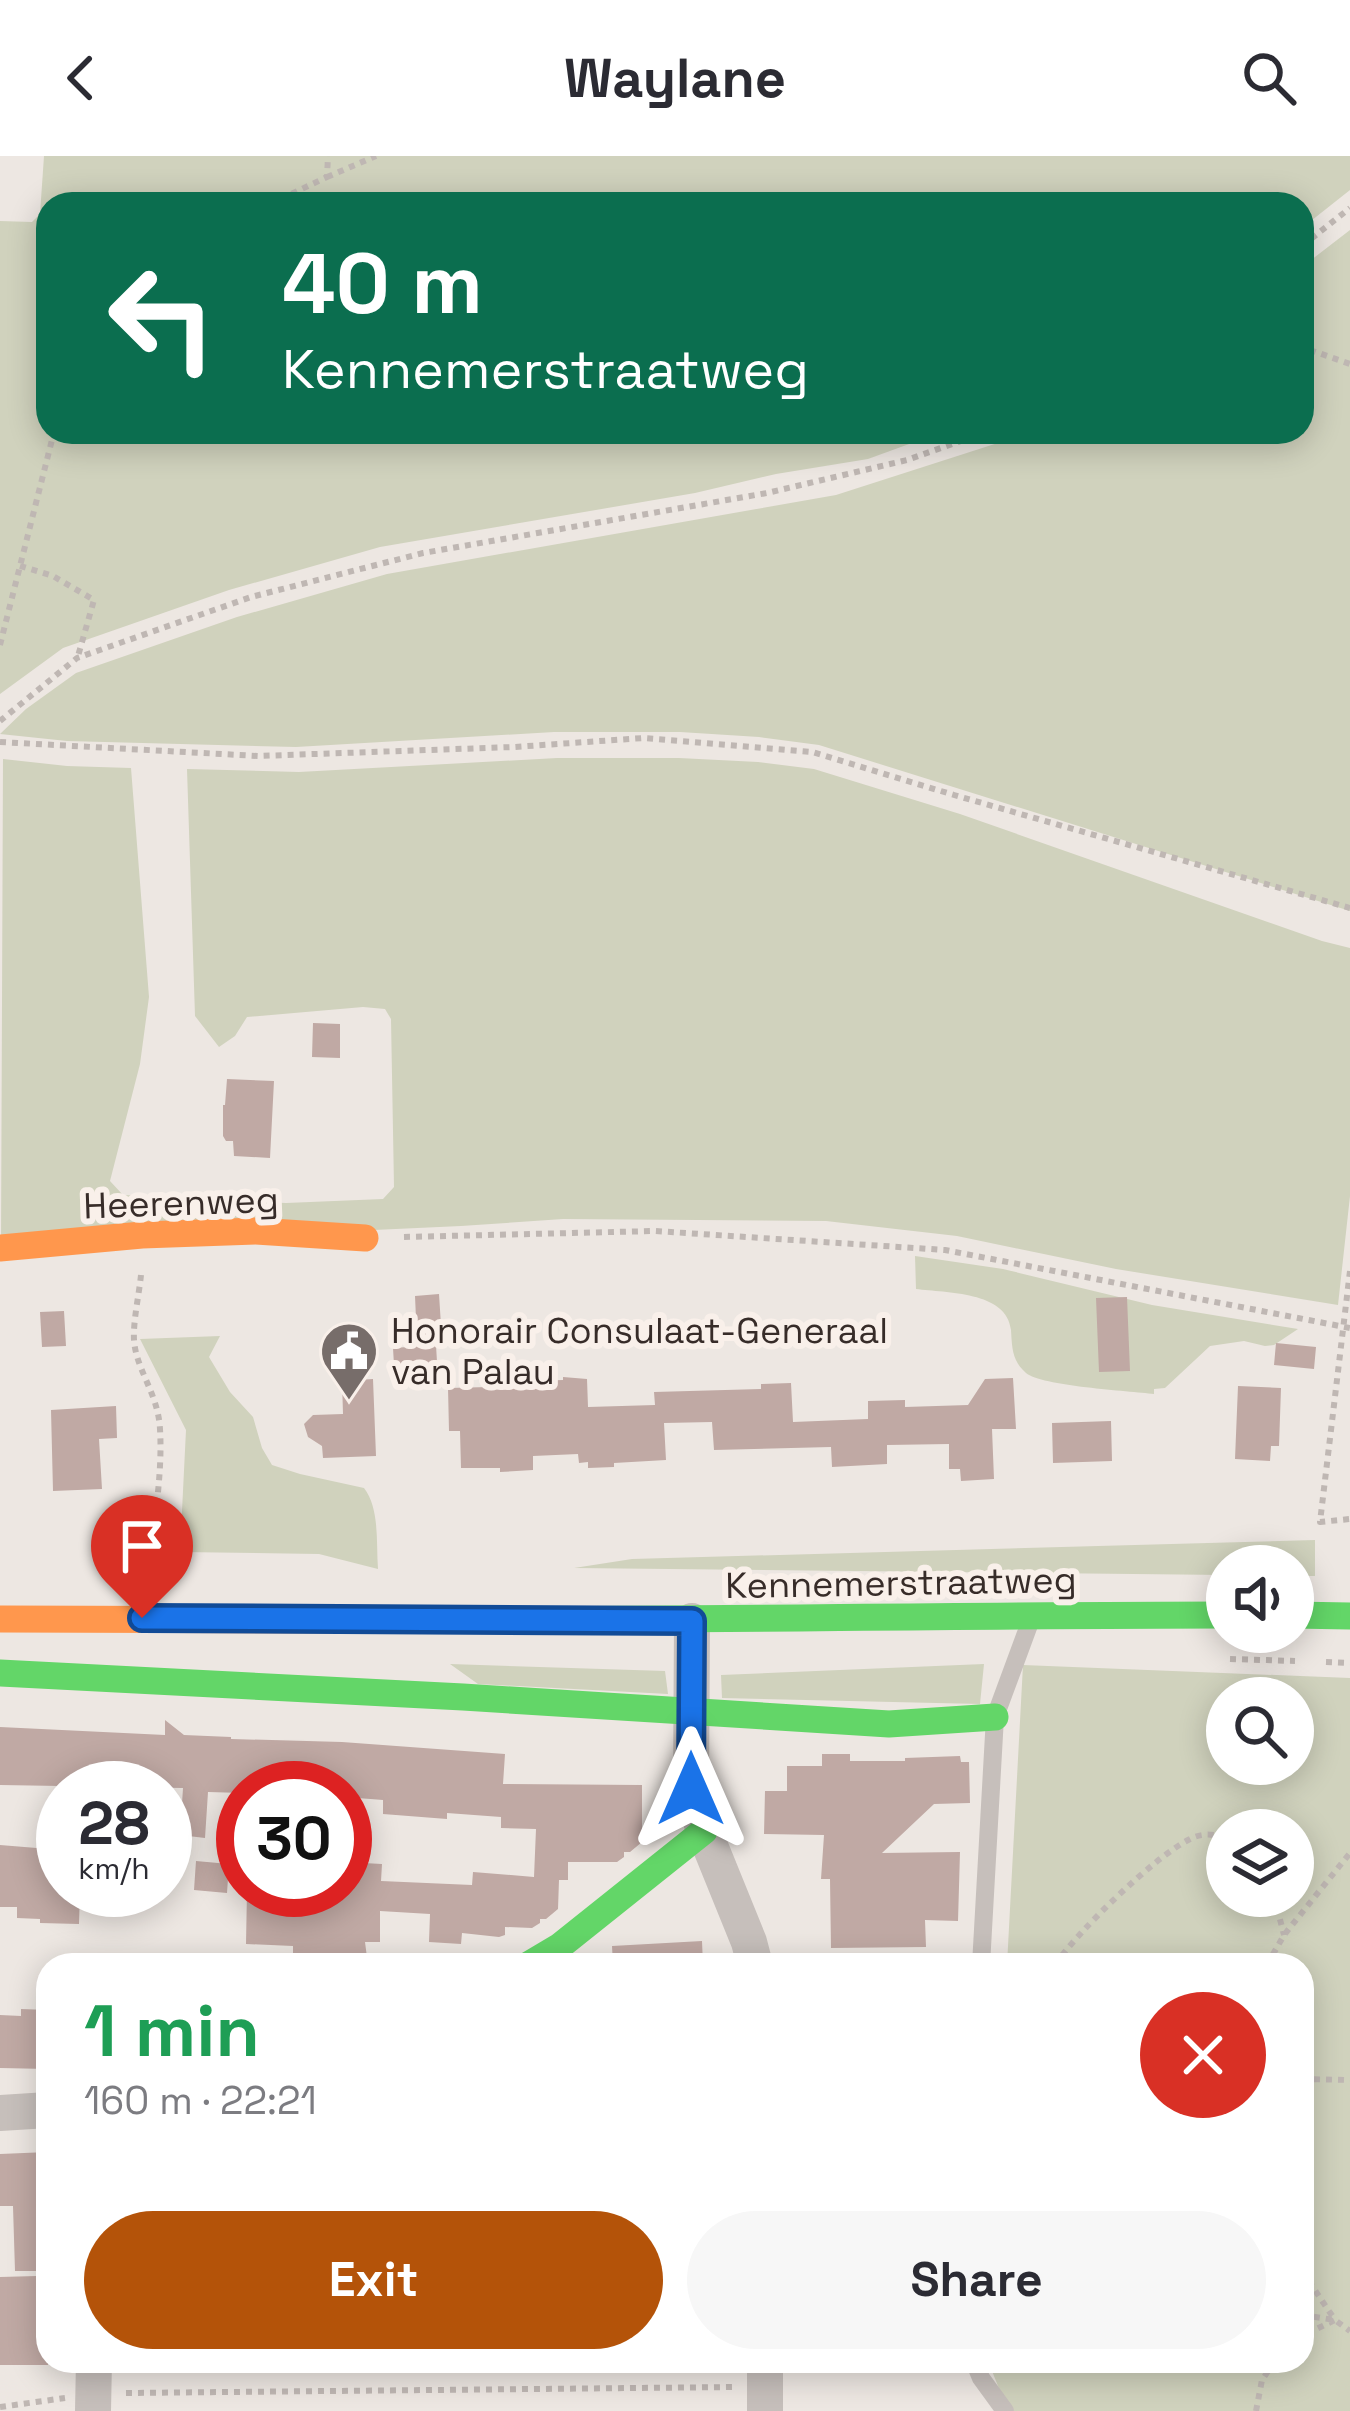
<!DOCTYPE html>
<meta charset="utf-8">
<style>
:root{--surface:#fff;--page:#f7f7f7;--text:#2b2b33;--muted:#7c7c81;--accent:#b45309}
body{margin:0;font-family:"Space Grotesk",sans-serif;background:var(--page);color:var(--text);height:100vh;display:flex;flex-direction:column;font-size:45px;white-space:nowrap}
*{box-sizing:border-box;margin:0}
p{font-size:39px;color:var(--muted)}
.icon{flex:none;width:66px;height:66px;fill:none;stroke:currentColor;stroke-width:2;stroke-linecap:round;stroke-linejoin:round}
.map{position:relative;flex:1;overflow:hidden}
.drawer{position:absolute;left:36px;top:1797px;width:1278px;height:420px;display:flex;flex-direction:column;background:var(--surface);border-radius:36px;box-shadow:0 6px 30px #0003}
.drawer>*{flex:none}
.top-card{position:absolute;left:36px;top:36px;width:1278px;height:252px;border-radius:36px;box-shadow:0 6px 30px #0003;background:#0b6e4f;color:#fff;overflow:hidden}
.controls{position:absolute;left:1206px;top:1389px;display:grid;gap:24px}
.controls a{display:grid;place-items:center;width:108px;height:108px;border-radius:50%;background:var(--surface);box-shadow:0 6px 30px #0003;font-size:60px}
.speed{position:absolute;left:36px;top:1605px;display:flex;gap:24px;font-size:60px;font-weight:700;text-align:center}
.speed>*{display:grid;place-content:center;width:156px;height:156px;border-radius:50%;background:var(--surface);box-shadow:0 6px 30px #0003;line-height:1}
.speed small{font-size:30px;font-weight:400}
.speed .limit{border:18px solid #d22;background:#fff;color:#111}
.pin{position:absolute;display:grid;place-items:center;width:102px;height:102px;color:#fff;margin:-123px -51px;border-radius:50% 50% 50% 0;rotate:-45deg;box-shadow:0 0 12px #0007}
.pin .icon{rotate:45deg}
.me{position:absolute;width:132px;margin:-66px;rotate:0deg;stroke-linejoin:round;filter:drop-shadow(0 0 9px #0008)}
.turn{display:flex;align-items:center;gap:42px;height:252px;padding:0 48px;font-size:54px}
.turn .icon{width:156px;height:156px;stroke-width:2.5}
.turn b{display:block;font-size:84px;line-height:102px}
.round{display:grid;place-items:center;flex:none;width:126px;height:126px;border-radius:63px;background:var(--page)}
.head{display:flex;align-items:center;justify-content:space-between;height:204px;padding:0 48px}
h1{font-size:72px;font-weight:700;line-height:90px;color:#1e9e55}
.cta{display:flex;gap:24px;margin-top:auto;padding:24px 48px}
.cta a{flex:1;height:138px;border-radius:72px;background:var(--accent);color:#fff;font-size:48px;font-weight:700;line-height:138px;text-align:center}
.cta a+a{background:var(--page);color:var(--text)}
header{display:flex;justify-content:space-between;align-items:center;height:156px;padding:0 48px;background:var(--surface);font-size:54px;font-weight:700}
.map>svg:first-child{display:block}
</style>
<header><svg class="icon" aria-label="back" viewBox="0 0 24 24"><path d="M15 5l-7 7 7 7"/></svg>Waylane<svg class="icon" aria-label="search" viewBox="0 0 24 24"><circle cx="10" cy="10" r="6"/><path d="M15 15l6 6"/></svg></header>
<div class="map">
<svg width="1350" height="2255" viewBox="0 0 1350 2255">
<rect width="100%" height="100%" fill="#ede7e2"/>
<path fill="#d0d2bd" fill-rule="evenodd" d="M44,0H1350V34L1302,72V48H48V276H942L868,303L776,318L695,337L380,391L229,434L63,492L0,538V65L32,66L40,58Z
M1350,74V755L819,589L759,581L680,576H554L296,591L67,585L0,578L26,553L76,517L237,461L387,418L836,339L1032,276H1302V111Z
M557,602H679L758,606L814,613L960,658L1322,785L1350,792V1040L1338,1149L1116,1113L957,1080L826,1065L563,1063L461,1070L1,1091L3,603L67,610L131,612L149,841L140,908L110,1025L123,1039L286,1047L383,1043L394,1031L391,863L385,853L363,851L247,861L235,880L219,891L195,860L187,613L299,616Z
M915,1100L1003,1113L1152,1149L1298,1173L1274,1189L1265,1190L1244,1185L1210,1190L1165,1232L1154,1233V1238C1129,1235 1041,1230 1026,1217C1012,1205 1012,1191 1011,1174C1007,1135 946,1137 916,1133Z
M220,1180L209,1201L230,1236L253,1261L262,1292L272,1309L300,1318L364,1332C380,1353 376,1387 378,1413L319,1398L180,1396L186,1274L140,1183Z
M1315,1384V1420H1293V1410H1227V1419L574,1412L632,1403Z
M450,1508L665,1515L668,1538L478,1528Z
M984,1508L980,1548L722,1542L721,1519Z
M1023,1509L1350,1522V2255H1014L1000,2235L988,2205H1302V1809H1007ZM1227,1542H1293V1608H1227ZM1227,1674H1293V1740H1227Z
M788,2205H961L962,2208L788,2216Z"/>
<path fill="#c0a9a4" d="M313,867L340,868V902L312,901Z
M227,923L274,925L270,1002L234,1000L233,985H226L223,980V949H225Z
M439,1138L442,1185H417L415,1140Z
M1127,1141L1130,1215L1099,1216L1096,1142Z
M64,1155L66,1190L42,1191L40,1156Z
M1276,1187L1316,1191L1314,1213L1274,1209Z
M436,1189L438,1223L395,1226L393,1192Z
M563,1221L587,1223L588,1251L655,1249L654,1236L761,1233V1228L791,1227L793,1266L868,1263V1245L905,1244V1251L968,1249L985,1223L1013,1222L1016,1273H992L994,1323L961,1325L960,1313H949V1288L887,1289V1308L832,1311L831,1291L714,1294L712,1266L664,1267L666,1304L614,1307V1311L588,1312V1306L579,1307L578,1298L533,1300V1314L500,1316V1312H461L460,1275H449L448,1232L528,1230V1225L563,1224Z
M373,1223L376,1300L323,1302L322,1290L308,1281L304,1268L313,1259L343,1258L342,1225Z
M1238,1230L1281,1232L1279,1290H1271L1270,1305L1235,1303Z
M116,1250L117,1282L99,1283L102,1333L53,1335L51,1254Z
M1111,1265L1112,1305L1053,1307L1052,1267Z
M165,1564L184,1579L231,1581V1583L342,1586L505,1598L503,1628L642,1629V1686L630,1696H624V1701L617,1706H568V1724H559L558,1753L546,1763H540V1767L532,1772L505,1771V1779L499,1781L462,1777L461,1788L429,1786L430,1758L380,1755V1786H365L368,1809H293V1790L246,1788L247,1734H345V1706L382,1708L381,1725L472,1729L473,1716L534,1721L536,1673L501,1672V1661L447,1657V1663L383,1658V1644L345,1641V1632H243V1637L208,1636L205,1682L180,1679L183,1632L0,1629V1571L165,1579Z
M822,1598H850V1605H905V1602L960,1600L961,1606H969L970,1647L934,1648L882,1697L960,1696L958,1765L925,1764L926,1791L831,1792L830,1723H821L824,1679L764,1678L765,1635H787V1610H822Z
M0,1689L61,1694L63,1734H80L79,1768L40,1767V1763L17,1762V1751H0Z
M196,1705L229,1708L227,1737L194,1734Z
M702,1785L703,1809H613L612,1790Z
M21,1853L48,1854V1913L0,1912V1859L21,1860Z
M48,1996V2115H15L13,2050H0V1998Z
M37,2120L38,2160H48V2209H0V2121Z"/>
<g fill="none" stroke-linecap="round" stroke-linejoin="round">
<path stroke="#bfb7b3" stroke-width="6" stroke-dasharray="6 6" stroke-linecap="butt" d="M327,21L376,0
M270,48L327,21L328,0
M1302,90L1350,52
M1302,185L1310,194L1350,208
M20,410L53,420L94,444L78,500
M0,489L54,276
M0,565L77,502L251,441L423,397L767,337L907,304L986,276
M0,586L258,600L514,591L644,582L812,596L954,639L1350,752
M404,1081L655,1075L945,1094L1350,1172
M1350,1115L1320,1366L1350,1363
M141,1119C139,1139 133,1165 134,1184C136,1214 158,1237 160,1273C163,1323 152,1371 150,1421
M1230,1503L1295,1505
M1326,1506L1350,1507
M1274,1740L1284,1779
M1055,1809C1078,1775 1154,1701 1190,1683C1201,1677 1216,1677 1227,1684
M1267,1809L1284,1779L1350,1697
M1302,1923L1350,1924
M1302,2115L1335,2164L1302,2180
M1302,2159L1335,2164L1350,2175
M126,2237L737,2231
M0,2251L65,2242
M1256,2255L1262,2224L1275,2205"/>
<path stroke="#c6bfbb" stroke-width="18" d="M981,1809L995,1561L1029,1469
M974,2205L981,2222L1005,2255"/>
<path stroke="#c6bfbb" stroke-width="36" d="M692,1465L691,1633L704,1675L749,1786L755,1809
M0,1957L48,1954
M93,2255L94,2205
M765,2255V2205"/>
<path stroke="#63d668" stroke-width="27" d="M1293,1459L1350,1460
M389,1464C668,1465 947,1459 1227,1459
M0,1517L463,1541L889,1568L995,1561
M528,1809L560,1790L704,1675"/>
<path stroke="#ff974d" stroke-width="27" d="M0,1092L142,1079L256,1075L365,1082
M0,1463L389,1464"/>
</g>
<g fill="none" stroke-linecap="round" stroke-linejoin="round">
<g stroke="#114b97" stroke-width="30">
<path id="route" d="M142,1462L692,1465L691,1633"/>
</g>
<use href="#route" stroke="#1a73e8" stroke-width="21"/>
</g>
<defs>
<g id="civic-pin" transform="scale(3)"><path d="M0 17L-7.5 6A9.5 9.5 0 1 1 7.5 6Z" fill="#776d6a" stroke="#f9f0ea"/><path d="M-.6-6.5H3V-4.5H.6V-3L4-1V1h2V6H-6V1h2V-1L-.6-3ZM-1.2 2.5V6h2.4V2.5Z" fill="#fff"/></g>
</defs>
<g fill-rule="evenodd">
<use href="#civic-pin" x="349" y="1195"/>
</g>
<g text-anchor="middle" stroke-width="12" stroke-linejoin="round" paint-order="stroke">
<g font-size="36" fill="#372c29" stroke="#f9f0ea">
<text transform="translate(181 1046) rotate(-2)" y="13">Heerenweg</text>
<text transform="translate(901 1426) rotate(-1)" y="13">Kennemerstraatweg</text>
</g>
<g font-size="36" fill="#372c29" stroke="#f9f0ea" text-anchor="start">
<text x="391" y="1187">Honorair Consulaat-Generaal<tspan x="391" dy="41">van Palau</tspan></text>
</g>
</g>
</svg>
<div class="controls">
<a><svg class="icon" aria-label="sound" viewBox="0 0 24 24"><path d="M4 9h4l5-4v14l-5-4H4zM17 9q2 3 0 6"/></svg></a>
<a><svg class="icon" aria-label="search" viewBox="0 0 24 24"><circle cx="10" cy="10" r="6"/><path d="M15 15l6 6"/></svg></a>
<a><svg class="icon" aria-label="layers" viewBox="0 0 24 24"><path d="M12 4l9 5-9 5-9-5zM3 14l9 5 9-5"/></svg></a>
</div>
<div class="speed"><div>28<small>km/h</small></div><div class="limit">30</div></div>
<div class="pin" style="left:142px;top:1462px;background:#d93025"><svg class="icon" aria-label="arrive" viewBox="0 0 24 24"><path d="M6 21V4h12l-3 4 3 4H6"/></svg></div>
<svg class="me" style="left:691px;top:1633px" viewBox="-20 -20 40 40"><path d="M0-17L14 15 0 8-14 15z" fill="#1a73e8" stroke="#fff" stroke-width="4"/></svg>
<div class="top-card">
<div class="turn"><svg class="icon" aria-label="left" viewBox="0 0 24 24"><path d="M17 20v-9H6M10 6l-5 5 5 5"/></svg><div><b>40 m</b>Kennemerstraatweg</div></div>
</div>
<section class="drawer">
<div class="head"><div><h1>1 min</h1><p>160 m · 22:21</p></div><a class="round" style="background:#d93025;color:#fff"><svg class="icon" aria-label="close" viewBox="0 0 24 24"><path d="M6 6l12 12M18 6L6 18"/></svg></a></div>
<div class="cta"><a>Exit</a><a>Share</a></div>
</section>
</div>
